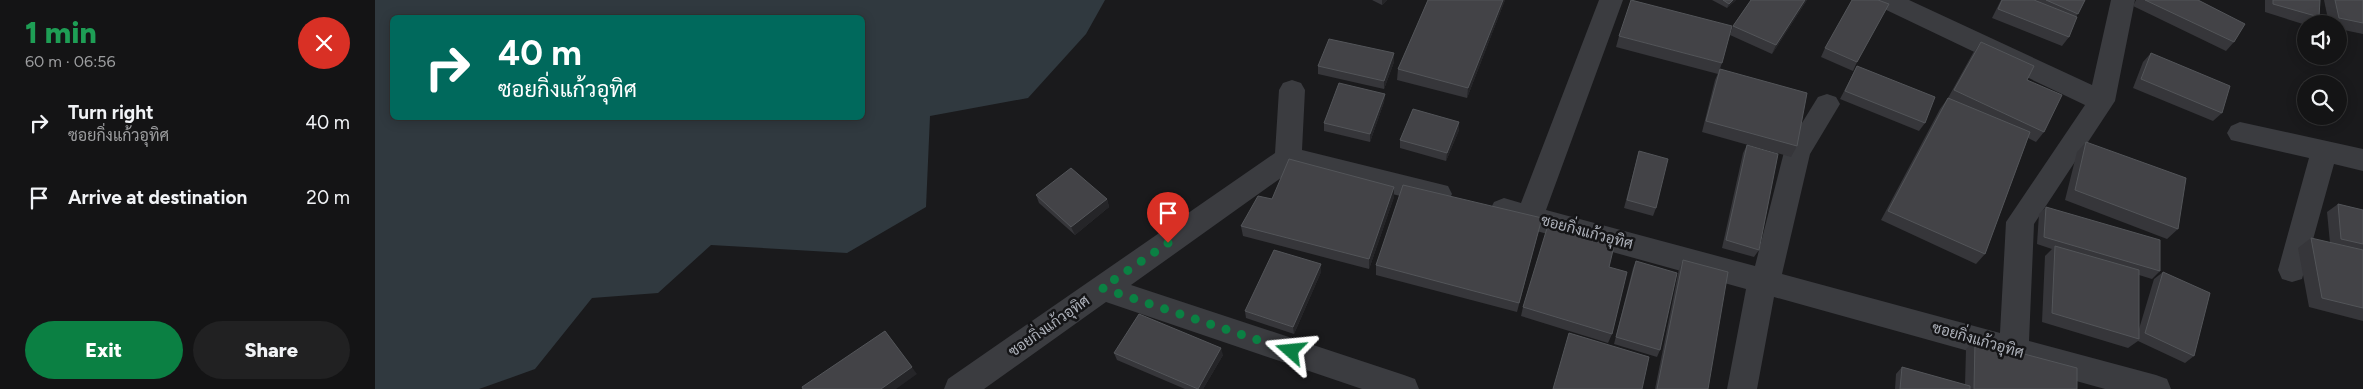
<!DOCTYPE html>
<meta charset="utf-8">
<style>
:root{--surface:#141415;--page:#212122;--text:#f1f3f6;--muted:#9d9ea0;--line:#333334;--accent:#0b8043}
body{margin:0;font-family:Figtree,Sarabun,sans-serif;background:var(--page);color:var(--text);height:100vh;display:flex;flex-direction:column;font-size:19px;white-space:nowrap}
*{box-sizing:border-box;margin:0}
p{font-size:16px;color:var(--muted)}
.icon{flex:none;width:28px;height:28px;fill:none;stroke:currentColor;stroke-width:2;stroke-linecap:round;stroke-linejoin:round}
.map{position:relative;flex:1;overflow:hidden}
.drawer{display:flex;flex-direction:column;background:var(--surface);width:375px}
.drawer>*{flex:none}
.guide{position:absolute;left:15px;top:15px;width:475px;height:105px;border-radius:8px;box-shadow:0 2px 12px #0003,0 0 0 1px var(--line);background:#00695c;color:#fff;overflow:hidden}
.buttons{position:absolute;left:1922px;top:15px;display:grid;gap:10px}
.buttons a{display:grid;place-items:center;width:50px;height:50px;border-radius:50%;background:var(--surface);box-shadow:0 2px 12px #0003,0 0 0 1px var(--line);font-size:25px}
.pin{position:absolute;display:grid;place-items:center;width:42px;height:42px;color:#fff;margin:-51px -21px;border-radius:50% 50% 50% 0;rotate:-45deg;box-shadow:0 0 5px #0007}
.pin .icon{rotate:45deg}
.me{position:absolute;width:55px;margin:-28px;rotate:288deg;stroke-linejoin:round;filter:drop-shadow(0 0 4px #0008)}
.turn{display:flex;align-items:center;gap:18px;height:105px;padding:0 25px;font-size:22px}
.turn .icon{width:65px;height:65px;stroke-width:2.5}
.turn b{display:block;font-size:35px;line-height:42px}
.round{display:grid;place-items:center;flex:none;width:52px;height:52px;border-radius:26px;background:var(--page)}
.head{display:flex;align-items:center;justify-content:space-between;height:85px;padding:0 25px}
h1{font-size:30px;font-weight:800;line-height:38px;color:#1e9e55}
.cta{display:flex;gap:10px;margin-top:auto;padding:10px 25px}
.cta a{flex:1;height:58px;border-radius:30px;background:var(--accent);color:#fff;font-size:20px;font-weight:800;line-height:58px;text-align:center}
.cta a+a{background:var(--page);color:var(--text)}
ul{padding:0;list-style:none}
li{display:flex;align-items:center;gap:15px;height:75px;padding:0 25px}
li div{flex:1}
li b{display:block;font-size:19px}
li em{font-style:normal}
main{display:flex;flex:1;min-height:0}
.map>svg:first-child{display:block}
</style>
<main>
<section class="drawer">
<div class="head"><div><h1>1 min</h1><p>60 m · 06:56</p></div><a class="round" style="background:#d93025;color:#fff"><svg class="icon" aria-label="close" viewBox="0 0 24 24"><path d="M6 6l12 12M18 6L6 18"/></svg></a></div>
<ul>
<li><svg class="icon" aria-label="right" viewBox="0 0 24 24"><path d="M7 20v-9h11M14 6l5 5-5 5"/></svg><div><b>Turn right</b><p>ซอยกิ่งแก้วอุทิศ</p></div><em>40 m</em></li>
<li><svg class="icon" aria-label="arrive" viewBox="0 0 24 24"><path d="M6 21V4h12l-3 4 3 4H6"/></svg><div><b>Arrive at destination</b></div><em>20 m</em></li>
</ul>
<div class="cta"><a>Exit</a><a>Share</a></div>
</section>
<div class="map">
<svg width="1988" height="389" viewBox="0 0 1988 389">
<rect width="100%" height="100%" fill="#1a1a1c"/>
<path fill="#30393f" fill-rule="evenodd" d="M0,0H730L711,34L653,98L555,116L551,207L472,253L336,245L283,293L217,298L160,369L104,389H0ZM18,18H488V118H18Z"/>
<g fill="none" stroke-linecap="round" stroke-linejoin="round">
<path fill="#3b3c40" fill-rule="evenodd" d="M1224,0H1248L1171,210L1380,266L1409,152L1443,97L1452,94L1461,97L1465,104L1435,154L1407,274L1625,333L1631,222L1710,105L1503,6L1500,0H1534L1717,85L1736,0H1760L1740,101L1659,224L1654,341L1781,375L1792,379L1796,389H1730L1399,297L1382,389H1352L1371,289L1129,222L1119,218L1115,210L1119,202L1129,198L1146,203Z
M917,80L926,83L930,90L927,150L1073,186L1077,194L1073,202L1063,205L917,170L756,285L1029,375L1040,379L1044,389H987L731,302L609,389H569L573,379L900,153L904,90L908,83Z
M1865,122L1988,149V171L1959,164L1927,279L1917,282L1907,279L1903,270L1934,158L1856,140L1852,133L1856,126Z"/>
</g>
<path fill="#36363a" d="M997,0H1012L1007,5Z
M1053,0H1130L1092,98L1022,80L1023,69Z
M1337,0H1361L1352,8Z
M1376,0H1432L1397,54L1355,35L1358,26Z
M1626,0H1710L1701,17L1694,37L1687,46L1617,18Z
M1761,0H1823L1859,42L1851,51L1758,6Z
M1890,0H1945L1944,17L1938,24H1931V25L1890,12Z
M1949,0H1988V34L1964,29V24H1954Z
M1244,36L1347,63L1343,74L1241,47Z
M1606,42L1652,80L1669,132L1661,142L1653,138L1610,254L1601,264L1506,220L1565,109L1573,98L1598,53Z
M1450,48L1482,62L1478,71L1446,57Z
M1019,53V62L1009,89L943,74V66Z
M1776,53L1847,113L1838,121L1758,88L1768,62Z
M1482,66L1550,123L1544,131L1465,99Z
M1345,69L1422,146L1416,157L1327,132L1340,80Z
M1010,94L1009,102L995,142L949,131V123Z
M1084,122V130L1071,161L1025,148V140Z
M1711,142L1803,229L1792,239L1690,200L1702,152Z
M1372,145L1384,250L1379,257L1347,248L1368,153Z
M1264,151L1281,208L1278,216L1249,208Z
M1019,187V197L994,269L868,236L866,226L897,199Z
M661,195L732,199L734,207L700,235L664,203Z
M1963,204L1988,210V321L1934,307L1923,248L1936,238L1955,243L1952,212Z
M1671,207L1785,271L1777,279L1764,275V329L1779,279L1788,272L1819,356L1810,363L1763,341L1753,348L1667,322L1670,256L1677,249L1662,244L1664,214Z
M1167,218L1142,312L1001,275V265Z
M1308,260L1333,389H1280L1304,269Z
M1261,261L1285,350L1282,357L1239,344L1258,268Z
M1234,267L1237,334L1233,343L1146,316L1148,307Z
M946,272L919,334L871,318L870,311Z
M1600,341L1702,389H1520L1521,374L1527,367L1590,385L1591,349Z
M739,353L848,355L828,389H810L742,360Z"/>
<path fill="#252528" d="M1007,0H1012L1007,5Z
M1128,0H1130L1092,98L1093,88Z
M1358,0H1361L1352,8L1354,4Z
M1430,0H1432L1397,54L1401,45Z
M1019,53V62L1009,89V81Z
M1010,94L1009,102L995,142V134Z
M1084,122V130L1071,161L1072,153Z
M1019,187V197L994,269V259Z
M732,199L734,207L700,235L696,227Z
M946,264V272L919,334L918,327Z
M510,331L542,374L521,389H506Z
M846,348L848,355L828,389H823Z"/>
<path fill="#434347" stroke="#535559" d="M1053,0H1128L1093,88L1023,69Z
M1256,0L1357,26L1347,63L1244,36Z
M1348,0H1358L1354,4Z
M1376,0H1430L1401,45L1358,26Z
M1477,0H1503L1514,4L1482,62L1450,48Z
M1627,0H1659L1702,17L1694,37L1623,9Z
M1671,0H1710L1703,14Z
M1770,0H1823L1870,24L1859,42Z
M1898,0H1945L1944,17L1898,4Z
M1960,0H1988V23L1964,18Z
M954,39L1019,53L1009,81L943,66Z
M1606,42L1659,66L1652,80L1687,95L1669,132L1579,90Z
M1776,53L1855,86L1847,113L1766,79Z
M1482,66L1560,97L1550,123L1470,91Z
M1345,69L1432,93L1422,146L1331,121Z
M964,83L1010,94L995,134L949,123Z
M1573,98L1655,132L1610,254L1513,211Z
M1038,109L1084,122L1072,153L1025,140Z
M1711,142L1811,178L1803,229L1700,190Z
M1372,145L1403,154L1384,250L1351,240Z
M1264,151L1293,159L1281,208L1252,200Z
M914,159L1019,187L994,259L866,226L883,196L897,199Z
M696,168L732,199L696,227L661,195Z
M1028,185L1167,218L1144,303L1001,265Z
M1963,204L1988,210V244L1966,239Z
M1671,207L1785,240V271L1669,237Z
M1173,225L1218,238L1219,236L1240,242L1234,267L1252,272L1237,334L1148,307Z
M1936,238L1988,250V308L1947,298Z
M1680,246L1764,270V339L1677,313Z
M899,250L946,264L918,327L870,311Z
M1308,260L1353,272L1333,389H1282Z
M1261,261L1302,273L1285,350L1241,337Z
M1788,272L1835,293L1819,356L1770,333Z
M764,314L846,348L823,389L739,353Z
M510,331L537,367L506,389H428L427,387Z
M1194,333L1274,357L1267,389H1178Z
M1600,341L1702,368V389H1599Z
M1527,367L1595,386V389H1525Z"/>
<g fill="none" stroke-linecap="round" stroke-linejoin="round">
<path stroke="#0b8043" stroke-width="9" stroke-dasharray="0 16.2" d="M793,243L727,288L916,351"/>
</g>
<g text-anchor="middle" stroke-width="5" stroke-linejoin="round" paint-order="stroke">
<g font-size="15" fill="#adb1ba" stroke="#151517">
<text transform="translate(1212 232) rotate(15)" y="5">ซอยกิ่งแก้วอุทิศ</text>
<text transform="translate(674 326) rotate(-35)" y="5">ซอยกิ่งแก้วอุทิศ</text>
<text transform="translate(1603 340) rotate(16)" y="5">ซอยกิ่งแก้วอุทิศ</text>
</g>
</g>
</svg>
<div class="buttons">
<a><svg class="icon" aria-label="sound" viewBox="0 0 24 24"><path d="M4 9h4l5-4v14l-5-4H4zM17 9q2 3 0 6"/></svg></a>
<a><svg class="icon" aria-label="search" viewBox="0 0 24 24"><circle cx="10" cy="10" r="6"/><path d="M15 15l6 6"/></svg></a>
</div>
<div class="pin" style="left:793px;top:243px;background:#d93025"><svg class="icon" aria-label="arrive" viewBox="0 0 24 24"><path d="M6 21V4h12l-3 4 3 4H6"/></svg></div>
<svg class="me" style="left:916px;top:351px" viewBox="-20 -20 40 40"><path d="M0-17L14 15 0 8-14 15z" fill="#0b8043" stroke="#fff" stroke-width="4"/></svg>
<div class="guide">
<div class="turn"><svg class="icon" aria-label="right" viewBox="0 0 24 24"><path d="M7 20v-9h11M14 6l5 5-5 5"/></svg><div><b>40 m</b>ซอยกิ่งแก้วอุทิศ</div></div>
</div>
</div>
</main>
